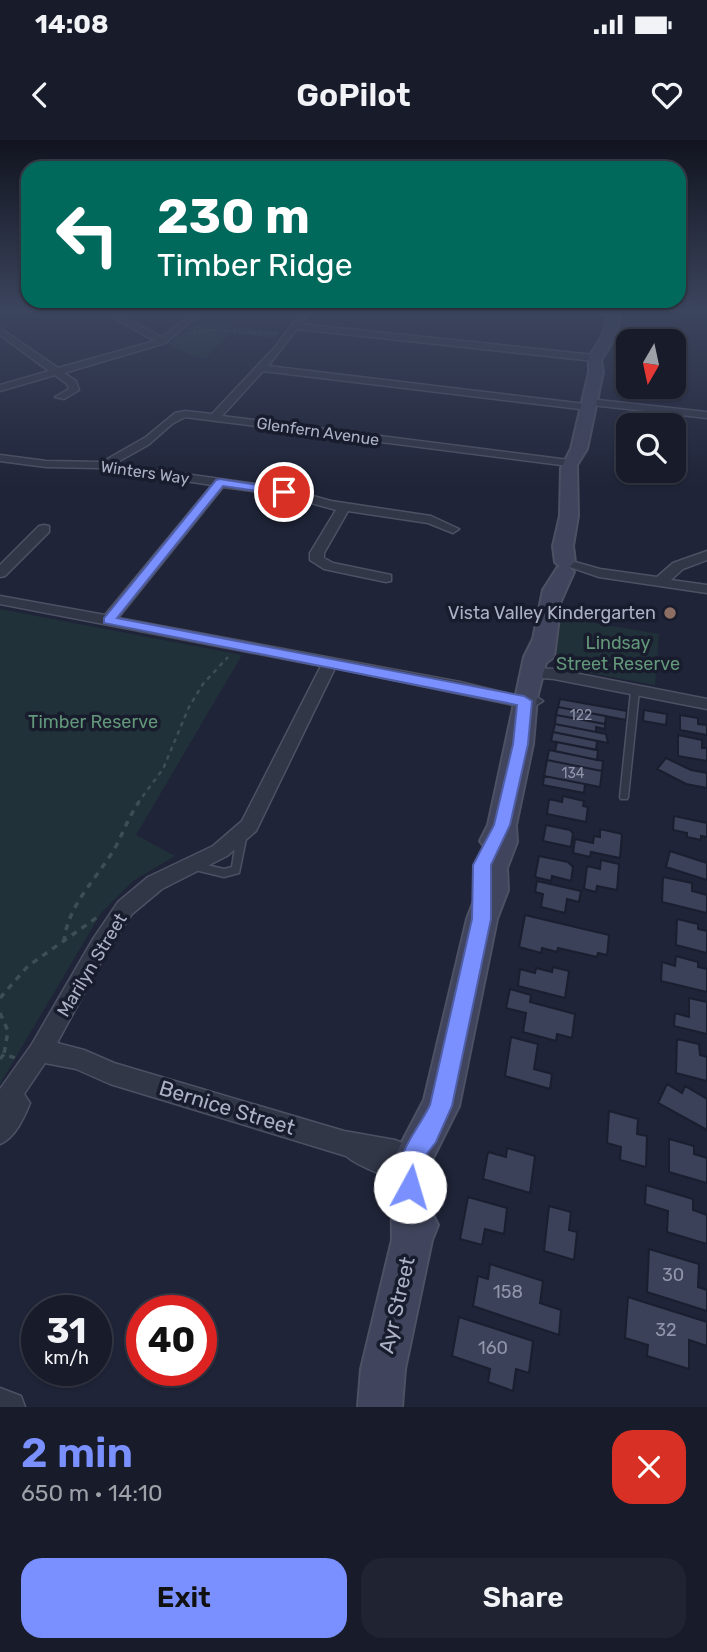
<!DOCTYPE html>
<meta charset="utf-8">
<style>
:root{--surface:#171b2a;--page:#202432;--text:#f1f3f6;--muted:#9ea1a8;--line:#363947;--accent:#7990fe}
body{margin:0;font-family:Rubik,sans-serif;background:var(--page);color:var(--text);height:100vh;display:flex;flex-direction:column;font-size:26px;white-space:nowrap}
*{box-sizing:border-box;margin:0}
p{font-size:23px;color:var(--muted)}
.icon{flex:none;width:38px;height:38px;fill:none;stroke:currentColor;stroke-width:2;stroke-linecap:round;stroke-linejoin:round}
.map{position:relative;height:1267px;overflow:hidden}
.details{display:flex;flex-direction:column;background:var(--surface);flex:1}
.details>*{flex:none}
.guide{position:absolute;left:21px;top:21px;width:665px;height:147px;border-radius:21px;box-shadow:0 2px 5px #0004,0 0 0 2px var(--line);background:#00695c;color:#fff;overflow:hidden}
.needle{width:46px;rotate:189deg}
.buttons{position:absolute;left:616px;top:189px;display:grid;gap:14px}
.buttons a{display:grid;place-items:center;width:70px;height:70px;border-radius:14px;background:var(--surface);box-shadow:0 2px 5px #0004,0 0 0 2px var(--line);font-size:35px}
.speed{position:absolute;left:21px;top:1155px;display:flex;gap:14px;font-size:35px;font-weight:700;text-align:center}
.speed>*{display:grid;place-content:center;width:91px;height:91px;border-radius:50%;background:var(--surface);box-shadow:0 2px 5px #0004,0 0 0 2px var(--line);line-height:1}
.speed small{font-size:18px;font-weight:400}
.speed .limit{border:10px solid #d22;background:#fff;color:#111}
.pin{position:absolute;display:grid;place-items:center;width:60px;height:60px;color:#fff;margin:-30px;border:4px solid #fff;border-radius:50%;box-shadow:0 2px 7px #0007}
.me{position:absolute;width:77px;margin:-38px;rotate:6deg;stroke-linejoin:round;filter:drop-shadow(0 0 5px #0008)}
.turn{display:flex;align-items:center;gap:24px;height:147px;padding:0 21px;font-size:32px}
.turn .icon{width:91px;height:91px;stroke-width:2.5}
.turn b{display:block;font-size:49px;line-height:60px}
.round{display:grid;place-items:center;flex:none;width:74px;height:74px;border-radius:21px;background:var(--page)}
.overview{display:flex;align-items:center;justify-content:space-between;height:119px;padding:0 21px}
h1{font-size:42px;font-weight:600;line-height:52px;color:var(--accent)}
.cta{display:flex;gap:14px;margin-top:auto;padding:14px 21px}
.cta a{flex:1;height:80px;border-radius:21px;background:var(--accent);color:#111;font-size:28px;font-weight:600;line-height:80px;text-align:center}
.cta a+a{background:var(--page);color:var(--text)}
.status{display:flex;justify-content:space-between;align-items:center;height:49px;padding:0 35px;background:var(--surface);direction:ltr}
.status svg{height:19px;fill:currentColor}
header{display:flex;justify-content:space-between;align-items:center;height:91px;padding:0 21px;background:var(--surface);font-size:32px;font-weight:600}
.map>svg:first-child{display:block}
</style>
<div class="status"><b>14:08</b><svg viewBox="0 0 49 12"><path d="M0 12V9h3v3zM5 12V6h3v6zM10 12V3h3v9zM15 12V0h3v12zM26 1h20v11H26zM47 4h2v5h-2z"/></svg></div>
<header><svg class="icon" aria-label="back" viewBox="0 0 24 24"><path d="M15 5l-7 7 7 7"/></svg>GoPilot<svg class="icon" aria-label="heart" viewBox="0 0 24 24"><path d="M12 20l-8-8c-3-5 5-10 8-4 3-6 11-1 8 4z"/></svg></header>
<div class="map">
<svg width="707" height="1267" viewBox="0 0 707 1267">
<rect width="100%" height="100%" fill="#1f2438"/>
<path fill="#213139" d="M194,184L280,191L274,198L231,193L205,218L193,216L168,204Z
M0,469L242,515L136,695L175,716L133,741L101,773L0,944Z
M559,477L659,494L655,545L558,527L555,520Z"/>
<path fill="#3a4158" stroke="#1a1e2f" stroke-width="2" d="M560,559L627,571L626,580L558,567Z
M558,567L606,576L605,584L556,575Z
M644,570L667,574L666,585L643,581Z
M556,575L605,584V589L596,587V592L555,584Z
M680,575L698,578V584L707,585V595L680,590Z
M555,584L606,594L608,603L553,592Z
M553,592L597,601L596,610L551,601Z
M678,595L702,600V608H707V621L678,616Z
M557,602L598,610L597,620L555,611Z
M549,610L603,621L602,631L547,620Z
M666,618L691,630L707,633V648L686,644L657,629Z
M547,620L602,631L600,647L544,636Z
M544,636L585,644L584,653L543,645Z
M563,656L584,661L583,666L588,667L586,682L547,674L549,659L562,662Z
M674,676L707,683V697L701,696V700L687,697V693L673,690Z
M546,685L570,690L573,693L571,707L543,701Z
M600,689L622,694L620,718L591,712L590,717L573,713L575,699L593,703L594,696L600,697Z
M670,711L707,723V740L666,727Z
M539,716L568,722L573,727L571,741L552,736L551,741L535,737Z
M601,720L619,724L617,750L597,746L596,752L584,749L587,726L600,729Z
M663,737L692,743V751L707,755V773L662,762Z
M537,741L581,751L579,762L567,759L565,773L541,767L543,754L535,752Z
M525,775L609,795L607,815L598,813L597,817L558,808L557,812L542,808L541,813L519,807Z
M677,779L698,784V789L707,791V813L676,805Z
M676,816L698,822V827L707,829V852L661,841L662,822L675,826Z
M553,827L569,831L565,858L518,846L520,829L535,833L536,828L552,832Z
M510,849L531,855L530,862L575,874L572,898L557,894L556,901L523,892L526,873L506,868Z
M689,858L707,862V894L674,886L675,873L689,877Z
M511,897L538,904L534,929L552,934L550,949L505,936Z
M677,899L699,904L700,915L707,917V941L676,933Z
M667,944L682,953L685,946L707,959V990L658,963Z
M609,971L638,979L637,994L647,996L646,1027L620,1020L621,1007L607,1003Z
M669,999L694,1006V1014L707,1018V1043L669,1032Z
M507,1008L535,1016L530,1053L483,1039L488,1012L506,1017Z
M646,1045L693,1059V1070L707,1075V1104L667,1092L668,1071L645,1064Z
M468,1057L507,1068L504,1094L485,1089L482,1105L460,1099Z
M549,1066L571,1072L569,1090L577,1092L574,1120L544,1111Z
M649,1109L699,1124L698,1147L707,1150V1171L647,1152Z
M490,1124L543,1141L540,1163L561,1170L559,1195L473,1166L478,1136L488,1139Z
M628,1157L707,1182V1206L689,1200V1229L647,1216L648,1205L625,1198Z
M459,1177L533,1201L529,1233L516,1229L513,1251L488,1242L490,1229L452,1216Z"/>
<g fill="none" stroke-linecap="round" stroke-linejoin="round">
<g stroke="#4d5163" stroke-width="3">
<path id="lane" d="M635,548L639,551L628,657L627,659H621L620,657L631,551Z
M242,690L245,691L247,694L239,733L224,737L191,729L189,726L191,723L194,722L224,729L232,727L237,694L239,691Z"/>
</g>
<g stroke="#4d5163" stroke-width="3">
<path id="street" d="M101,171H112L162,197L195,171H204L165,203L64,233L76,241L79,250L64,259L55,257L69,249L67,244L55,235L0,251V245L49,231L0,195V188L58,228L155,201Z
M302,171H310L301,184L594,215L599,218L594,221L297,189L268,226L585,264V260L589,259L707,272V278L592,265V269L588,270L263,231L222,276L569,320L575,323L569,326L185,277L172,284L148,305L114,324L284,348L331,361L431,376L459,389L453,393L428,383L348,371L324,413V418L333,423L391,435V441L386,442L324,429L310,420V413L336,370L283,355L223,347L118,478L460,542L518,556H535L543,561L535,566H518L335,528L256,691L227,716L162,749L132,774L107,811L57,903L84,910L114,923L344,991L395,1000L427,1013L431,1022C427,1029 422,1040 413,1041C398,1043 357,1026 346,1016L110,944L76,929L50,924L45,923L24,954L30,963C24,978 15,998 0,1004V949L32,904L93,799L118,762L148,737L213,706L242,681L321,526L0,464V456L105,475L212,345L98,328L46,327L0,321V315L46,321L102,322L146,297L175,273L185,271L212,274L276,206Z
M587,171H616L618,173L614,176Z
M44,385L49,386V392L5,436L0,437V425L39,386Z
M707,411V420L683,429L671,440L707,445V453L599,437L561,424L568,420L600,429L657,437L673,423Z
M534,528L554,529L707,559V569L554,539L529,537L526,533Z
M0,1248L21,1256L25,1267H0Z"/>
</g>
<g stroke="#4d5163" stroke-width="4">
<path id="secondary" d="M609,171H621L616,196L601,220L603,232L587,309L577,325L578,376L573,406L575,422L569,427L574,432L561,461L554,517L546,523L537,558L533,604L516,685L517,702L507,728L508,750L497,779L459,966L429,1026L431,1071L438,1085L432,1100L405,1229L402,1267H358L361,1229L392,1100L391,1023L424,960L467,779L478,750L479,728L486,709L480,701L488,685L524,517L533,499L543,450L557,428L560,427L555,422L553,406L560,376L561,328L571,309L589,232V217L602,196Z"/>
</g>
<path stroke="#3e4e56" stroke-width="2" stroke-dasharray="2.5 2.5" stroke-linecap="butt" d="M189,194L210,190L276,194"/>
<path stroke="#3e4e56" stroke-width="2.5" stroke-dasharray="4.5 4.5" stroke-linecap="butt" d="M137,664L163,629L189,567L203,544L228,517"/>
<path stroke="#3e4e56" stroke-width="3.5" stroke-dasharray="6 6" stroke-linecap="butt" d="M64,802C67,765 98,738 116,706C124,691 129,676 139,662
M0,858L28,826L99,776
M0,873L8,891L4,914
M0,919L4,914L15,918"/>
<use href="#lane" fill="#323748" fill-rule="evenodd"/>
<use href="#street" fill="#323748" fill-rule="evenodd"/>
<use href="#secondary" fill="#40445c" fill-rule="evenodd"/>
</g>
<linearGradient id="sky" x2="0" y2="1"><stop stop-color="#11141f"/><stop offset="0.49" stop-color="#3c455e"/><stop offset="1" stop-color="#3c455e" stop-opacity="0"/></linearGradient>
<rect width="707" height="348" fill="url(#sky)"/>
<path fill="#7990fe" stroke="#4f5ea5" stroke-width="2" d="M220,339L284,349L289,352L284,355L223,346L117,478L524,556L532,561L528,604L510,685L491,725V779L452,966L436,1002L423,1019L422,1047L418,1056L410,1059L402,1056C387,1021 416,994 430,965L472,779L473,725L494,685L513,604L517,565L104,483V478L216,340Z"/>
<circle fill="#8d6e63" stroke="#181c2d" stroke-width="2.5" cx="670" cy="473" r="7"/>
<g text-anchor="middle" stroke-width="7" stroke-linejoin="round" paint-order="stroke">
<g font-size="14" fill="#9095aa">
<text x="581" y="580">122</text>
<text x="573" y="638">134</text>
</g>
<g font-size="16" fill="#acb1c5" stroke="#181c2d">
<text transform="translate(318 291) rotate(8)" y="6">Glenfern Avenue</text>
<text transform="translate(145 332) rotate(8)" y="6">Winters Way</text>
</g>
<g font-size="18" fill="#acb1c5" stroke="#181c2d" text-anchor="end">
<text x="656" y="479">Vista Valley Kindergarten</text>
</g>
<g font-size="18" fill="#63977a" stroke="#181c2d">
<text x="618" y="509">Lindsay<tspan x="618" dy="21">Street Reserve</tspan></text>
<text x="93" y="588">Timber Reserve</text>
</g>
<g font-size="18" fill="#acb1c5" stroke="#181c2d">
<text transform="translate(92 825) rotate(-59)" y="6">Marilyn Street</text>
</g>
<g font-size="18" fill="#9095aa">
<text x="673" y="1141">30</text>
<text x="508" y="1158">158</text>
<text x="666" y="1196">32</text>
<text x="493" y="1214">160</text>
</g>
<g font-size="21" fill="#acb1c5" stroke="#181c2d">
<text transform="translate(227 968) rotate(17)" y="7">Bernice Street</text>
<text transform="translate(397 1165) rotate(-77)" y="7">Ayr Street</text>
</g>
</g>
</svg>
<div class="buttons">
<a><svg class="needle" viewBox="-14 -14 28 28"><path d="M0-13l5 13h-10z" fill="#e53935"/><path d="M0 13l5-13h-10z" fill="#9ea1a8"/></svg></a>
<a><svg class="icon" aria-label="search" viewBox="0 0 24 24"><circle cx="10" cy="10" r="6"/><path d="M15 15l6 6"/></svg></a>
</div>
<div class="speed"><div>31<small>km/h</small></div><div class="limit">40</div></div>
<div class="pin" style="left:284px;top:352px;background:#d93025"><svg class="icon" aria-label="arrive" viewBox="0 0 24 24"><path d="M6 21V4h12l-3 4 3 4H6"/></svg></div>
<svg class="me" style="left:410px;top:1047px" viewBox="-20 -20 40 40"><circle r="19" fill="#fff"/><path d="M0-13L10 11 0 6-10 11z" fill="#7990fe"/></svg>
<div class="guide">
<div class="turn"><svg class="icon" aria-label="left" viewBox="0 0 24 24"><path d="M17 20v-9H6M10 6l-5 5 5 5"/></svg><div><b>230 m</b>Timber Ridge</div></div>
</div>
</div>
<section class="details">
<div class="overview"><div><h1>2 min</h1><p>650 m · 14:10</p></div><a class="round" style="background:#d93025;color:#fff"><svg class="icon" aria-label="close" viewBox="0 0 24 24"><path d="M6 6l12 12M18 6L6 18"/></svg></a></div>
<div class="cta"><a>Exit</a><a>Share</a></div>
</section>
